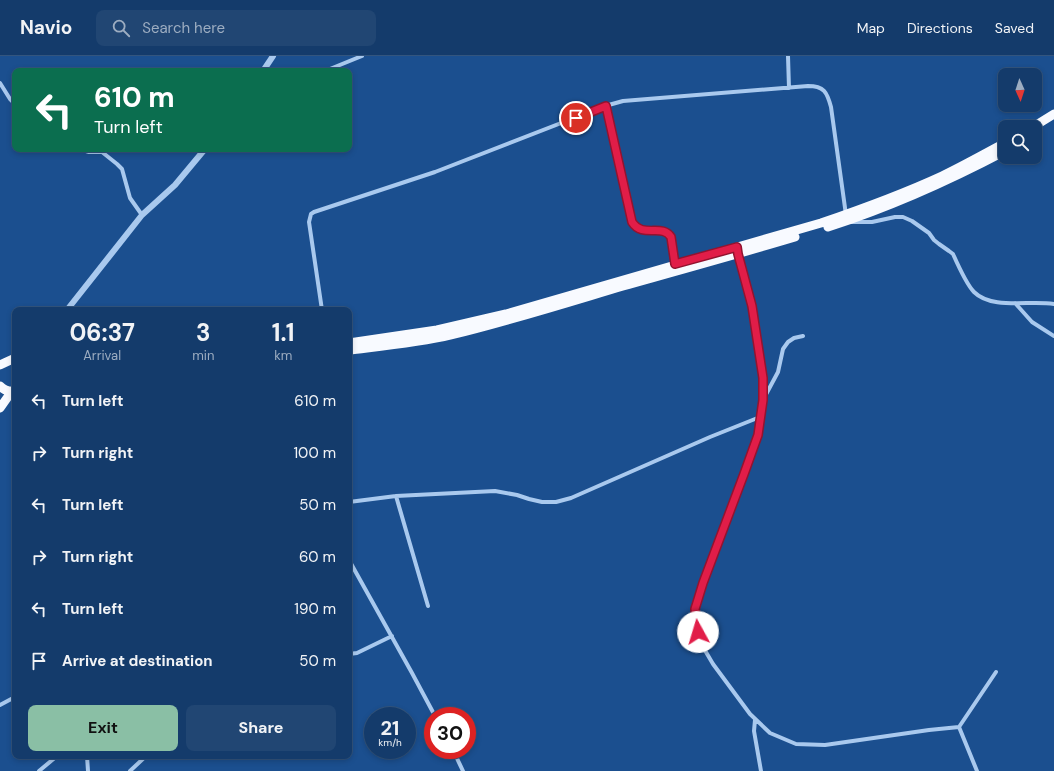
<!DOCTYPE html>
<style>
:root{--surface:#143b6b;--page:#214673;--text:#f1f3f6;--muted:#9dadc1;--line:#33557e;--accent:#8abfa5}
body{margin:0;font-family:"DM Sans",sans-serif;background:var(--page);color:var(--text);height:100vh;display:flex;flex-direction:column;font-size:15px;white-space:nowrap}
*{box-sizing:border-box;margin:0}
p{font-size:13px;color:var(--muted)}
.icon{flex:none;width:22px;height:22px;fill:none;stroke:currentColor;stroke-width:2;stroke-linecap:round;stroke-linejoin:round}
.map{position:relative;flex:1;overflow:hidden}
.sheet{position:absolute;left:12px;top:251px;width:340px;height:452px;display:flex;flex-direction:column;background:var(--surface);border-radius:8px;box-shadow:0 2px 6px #0003,0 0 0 1px var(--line)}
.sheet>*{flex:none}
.top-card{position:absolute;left:12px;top:12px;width:340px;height:84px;border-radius:8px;box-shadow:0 2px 6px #0003,0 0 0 1px var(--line);background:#0b6e4f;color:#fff;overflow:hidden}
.needle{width:26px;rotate:177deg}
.fabs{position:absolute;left:998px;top:12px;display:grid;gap:8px}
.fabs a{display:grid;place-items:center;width:44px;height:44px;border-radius:8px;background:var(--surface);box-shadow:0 2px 6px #0003,0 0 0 1px var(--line);font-size:20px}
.speed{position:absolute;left:364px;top:651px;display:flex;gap:8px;font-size:20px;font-weight:700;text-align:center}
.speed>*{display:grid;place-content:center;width:52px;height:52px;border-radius:50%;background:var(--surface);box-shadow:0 2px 6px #0003,0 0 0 1px var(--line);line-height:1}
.speed small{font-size:10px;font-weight:400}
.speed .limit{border:6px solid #d22;background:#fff;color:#111}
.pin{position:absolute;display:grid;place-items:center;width:34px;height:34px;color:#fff;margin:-17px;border:2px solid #fff;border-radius:50%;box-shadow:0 1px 4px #0007}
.me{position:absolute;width:44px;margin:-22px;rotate:354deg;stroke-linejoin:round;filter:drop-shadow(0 0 3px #0008)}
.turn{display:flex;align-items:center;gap:14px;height:84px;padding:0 16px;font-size:18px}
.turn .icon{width:52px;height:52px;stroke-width:2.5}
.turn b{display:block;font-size:28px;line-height:34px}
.eta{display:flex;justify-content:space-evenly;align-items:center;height:68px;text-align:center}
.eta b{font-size:24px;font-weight:700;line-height:28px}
.button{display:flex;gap:8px;margin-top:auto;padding:8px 16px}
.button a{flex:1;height:46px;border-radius:8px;background:var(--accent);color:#111;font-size:16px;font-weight:700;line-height:46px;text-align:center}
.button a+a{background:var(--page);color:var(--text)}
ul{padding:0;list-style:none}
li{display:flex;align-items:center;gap:12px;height:52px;padding:0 16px}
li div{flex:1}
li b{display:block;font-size:15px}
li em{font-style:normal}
header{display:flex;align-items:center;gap:24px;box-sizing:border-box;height:56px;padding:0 20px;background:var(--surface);border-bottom:1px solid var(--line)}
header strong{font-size:19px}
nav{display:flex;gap:22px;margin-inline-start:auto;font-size:14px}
.search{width:280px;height:36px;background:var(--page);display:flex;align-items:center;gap:10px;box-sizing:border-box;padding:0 14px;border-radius:8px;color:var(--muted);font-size:15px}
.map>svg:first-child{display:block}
</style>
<header>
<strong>Navio</strong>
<div class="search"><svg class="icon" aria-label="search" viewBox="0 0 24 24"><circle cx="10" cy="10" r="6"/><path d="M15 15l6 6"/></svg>Search here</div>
<nav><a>Map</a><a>Directions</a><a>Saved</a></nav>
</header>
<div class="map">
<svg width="1054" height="715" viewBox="0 0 1054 715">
<rect width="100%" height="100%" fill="#1b4f8f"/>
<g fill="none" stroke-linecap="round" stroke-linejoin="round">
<path stroke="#a9c9ee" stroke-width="4" d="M788,0L789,32
M325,15L362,0
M0,27L10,43L15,48
M605,50L632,166C643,183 662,167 671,181L675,208
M82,93L83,94L89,96H102L117,108L122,113L130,142L142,159
M851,166H872L895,161H903L912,165L929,177L934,184L939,188L949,195L953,198C957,207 967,229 974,236C992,254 1030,244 1054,248
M738,198L752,250L763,322V344L758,379L744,419L703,527L695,553L698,576L703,591L713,608L750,658L770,677L796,688L825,689L929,674L959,671L977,715
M1015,247L1032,266L1054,280
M322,254L309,166L311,158L314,156L435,116L605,50L623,45L808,30C824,30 827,36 831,51L846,159
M763,344L778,316L783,293L788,286L794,282L803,280
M396,440L428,550
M349,446L396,440L495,435L517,439L529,443L542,446H556L571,442L710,381L760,361
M349,504L412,617L435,660
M349,598L357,597L392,580
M0,649L15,641
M755,664L754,675L761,715
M959,671L996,616
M453,694L463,715
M87,700L88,715
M39,715L57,700
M130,715L146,700"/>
<path stroke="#a9c9ee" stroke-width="6" d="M263,15L273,0
M67,254L142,159L175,129L205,93"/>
<path stroke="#f8faff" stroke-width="9" d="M1033,71L1054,58
M828,171C890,151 948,125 1005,95
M349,287L437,274L506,258L821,167C862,153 903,138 942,120C963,110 984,98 1005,87
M349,294C383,290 418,287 451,279C509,265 566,247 623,230C680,214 738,198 795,181
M0,309L15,302
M0,330C4,334 9,336 15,335
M0,352L12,335"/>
</g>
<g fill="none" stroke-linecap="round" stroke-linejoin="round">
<g stroke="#92132f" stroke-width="10">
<path id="route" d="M576,62L606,50L632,166C643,183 662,167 671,181L675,208L737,191L738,198L752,250L763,322V344L758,379L744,418L703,527L695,553L698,576"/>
</g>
<use href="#route" stroke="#e11d48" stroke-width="7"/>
</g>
</svg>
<div class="fabs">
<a><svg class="needle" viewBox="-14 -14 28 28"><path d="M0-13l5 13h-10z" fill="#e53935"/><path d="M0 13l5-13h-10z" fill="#9dadc1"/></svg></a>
<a><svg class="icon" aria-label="search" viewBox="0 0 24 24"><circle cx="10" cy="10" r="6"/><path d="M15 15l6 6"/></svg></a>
</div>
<div class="speed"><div>21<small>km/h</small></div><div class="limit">30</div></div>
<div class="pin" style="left:576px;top:62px;background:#d93025"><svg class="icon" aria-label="arrive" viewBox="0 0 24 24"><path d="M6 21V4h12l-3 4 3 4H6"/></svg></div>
<svg class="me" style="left:698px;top:576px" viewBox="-20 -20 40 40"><circle r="19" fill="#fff"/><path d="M0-13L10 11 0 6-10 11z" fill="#e11d48"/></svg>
<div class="top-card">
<div class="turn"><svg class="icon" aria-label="left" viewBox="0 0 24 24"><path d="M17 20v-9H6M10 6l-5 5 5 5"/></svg><div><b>610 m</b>Turn left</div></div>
</div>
<section class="sheet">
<div class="eta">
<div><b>06:37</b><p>Arrival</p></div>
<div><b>3</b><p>min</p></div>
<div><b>1.1</b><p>km</p></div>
</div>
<ul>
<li><svg class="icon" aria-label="left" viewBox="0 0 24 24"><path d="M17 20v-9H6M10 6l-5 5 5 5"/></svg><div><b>Turn left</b></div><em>610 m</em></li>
<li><svg class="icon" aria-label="right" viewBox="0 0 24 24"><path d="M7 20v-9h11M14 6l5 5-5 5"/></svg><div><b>Turn right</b></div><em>100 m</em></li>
<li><svg class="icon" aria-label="left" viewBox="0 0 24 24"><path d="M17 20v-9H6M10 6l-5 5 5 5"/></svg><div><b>Turn left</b></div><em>50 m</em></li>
<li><svg class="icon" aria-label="right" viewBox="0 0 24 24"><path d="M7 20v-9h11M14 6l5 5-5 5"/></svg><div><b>Turn right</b></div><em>60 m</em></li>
<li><svg class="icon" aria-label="left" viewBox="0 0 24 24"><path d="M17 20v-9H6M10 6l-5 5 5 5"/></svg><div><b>Turn left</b></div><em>190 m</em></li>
<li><svg class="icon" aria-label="arrive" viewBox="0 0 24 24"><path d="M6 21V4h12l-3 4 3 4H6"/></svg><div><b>Arrive at destination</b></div><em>50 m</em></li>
</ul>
<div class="button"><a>Exit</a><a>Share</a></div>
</section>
</div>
